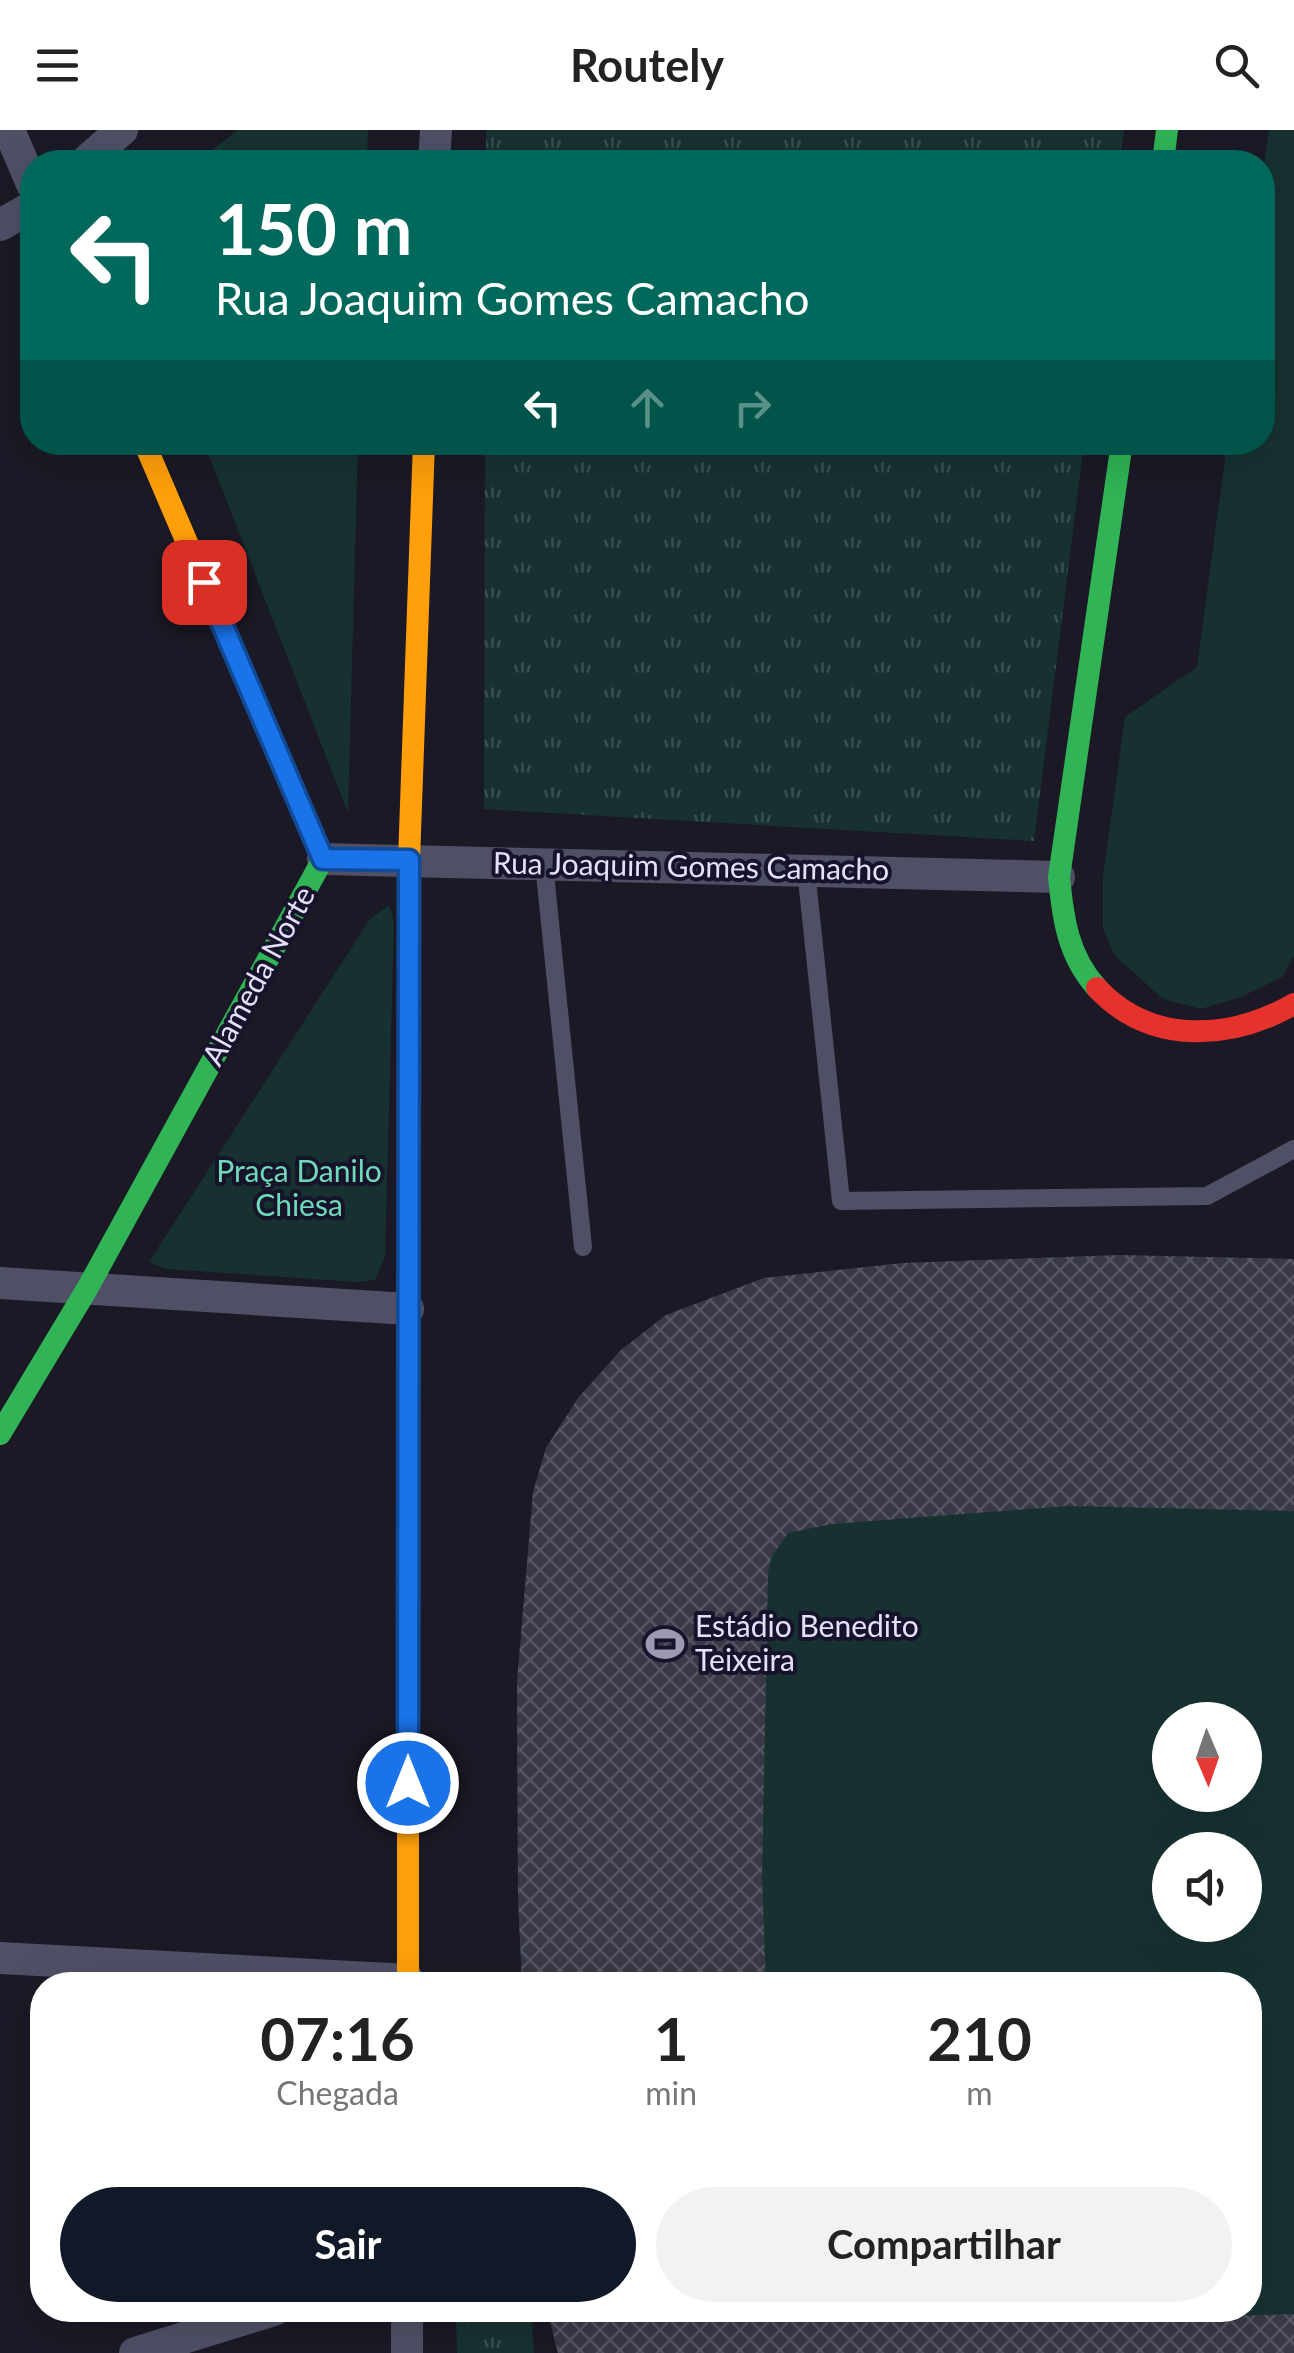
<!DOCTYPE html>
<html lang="pt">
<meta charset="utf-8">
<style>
:root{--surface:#fff;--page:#f2f2f2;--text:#222;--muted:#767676;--accent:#111827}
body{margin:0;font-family:Lato,sans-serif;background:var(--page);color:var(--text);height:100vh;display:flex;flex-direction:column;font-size:38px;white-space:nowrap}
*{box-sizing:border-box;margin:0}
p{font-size:32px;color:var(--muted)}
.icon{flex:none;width:55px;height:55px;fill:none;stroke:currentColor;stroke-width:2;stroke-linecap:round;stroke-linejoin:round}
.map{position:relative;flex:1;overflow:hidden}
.drawer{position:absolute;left:30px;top:1842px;width:1232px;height:350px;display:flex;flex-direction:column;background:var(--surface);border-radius:40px;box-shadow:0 10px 40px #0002}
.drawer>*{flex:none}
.hud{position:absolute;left:20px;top:20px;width:1255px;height:305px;border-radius:40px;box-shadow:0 10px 40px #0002;background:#00695c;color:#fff;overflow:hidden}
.needle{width:65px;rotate:178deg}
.buttons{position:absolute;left:1152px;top:1572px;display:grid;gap:20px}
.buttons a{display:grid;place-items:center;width:110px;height:110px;border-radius:50%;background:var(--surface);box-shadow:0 10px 40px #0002;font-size:50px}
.pin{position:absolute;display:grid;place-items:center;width:85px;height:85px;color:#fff;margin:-42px;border-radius:20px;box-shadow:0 5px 15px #0006}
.me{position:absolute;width:110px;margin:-55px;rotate:0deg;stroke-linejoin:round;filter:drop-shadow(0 0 8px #0008)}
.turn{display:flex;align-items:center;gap:35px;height:210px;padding:0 30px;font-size:45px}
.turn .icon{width:130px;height:130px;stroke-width:2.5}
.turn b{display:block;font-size:70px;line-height:85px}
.lanes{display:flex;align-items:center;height:95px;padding:0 30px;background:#0003;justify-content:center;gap:50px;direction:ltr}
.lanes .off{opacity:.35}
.eta{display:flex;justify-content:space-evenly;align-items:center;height:170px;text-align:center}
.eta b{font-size:60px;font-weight:700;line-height:70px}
.action{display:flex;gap:20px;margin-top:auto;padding:20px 30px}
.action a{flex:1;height:115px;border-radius:60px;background:var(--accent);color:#fff;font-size:40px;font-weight:700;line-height:115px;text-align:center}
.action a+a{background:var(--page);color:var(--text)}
header{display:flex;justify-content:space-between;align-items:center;height:130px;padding:0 30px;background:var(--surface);font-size:45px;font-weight:700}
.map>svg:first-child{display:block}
</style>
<header><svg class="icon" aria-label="menu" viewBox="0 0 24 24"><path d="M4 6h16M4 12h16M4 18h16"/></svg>Routely<svg class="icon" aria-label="search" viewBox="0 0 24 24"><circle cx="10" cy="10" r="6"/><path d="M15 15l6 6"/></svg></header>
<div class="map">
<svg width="1294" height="2223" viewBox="0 0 1294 2223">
<defs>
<pattern id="grass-tufts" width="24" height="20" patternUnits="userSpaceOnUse" patternTransform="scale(2.5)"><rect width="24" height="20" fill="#173131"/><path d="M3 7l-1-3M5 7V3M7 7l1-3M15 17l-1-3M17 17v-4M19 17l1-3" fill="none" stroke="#384f50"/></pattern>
<pattern id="building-cross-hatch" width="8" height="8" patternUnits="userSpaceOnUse" patternTransform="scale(2.5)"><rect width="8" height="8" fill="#393846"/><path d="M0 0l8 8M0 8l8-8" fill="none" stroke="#555462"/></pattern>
</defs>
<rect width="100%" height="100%" fill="#1a1925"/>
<path fill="url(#grass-tufts)" d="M486,0H1124L1120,32H486Z
M485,313H1084L1034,711L484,679Z
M456,2180H531L534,2223H457Z"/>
<path fill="#173131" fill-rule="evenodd" d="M237,0H368L367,32H198Z
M1269,0H1294V826L1282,847L1241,867L1201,879L1163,869L1114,825L1103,798V746L1125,587L1197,537L1227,313L1262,312V48Z
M204,313H358L348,683Z
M389,775L394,792L385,1127L375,1150L357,1152L167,1139L149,1132L370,789Z
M1119,1125L1294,1129V2223H558L547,2180H1250V1855H522L518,1769L517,1553L533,1362L546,1318L578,1268L621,1220L666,1185L764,1148L903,1133ZM1170,1590H1245V1665H1170ZM1170,1720H1245V1795H1170Z"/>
<path fill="url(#building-cross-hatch)" d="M1119,1125L1294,1129V1381L1067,1376L832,1394L788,1403L771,1428L768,1444L762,1746L766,1855H522L518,1769L517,1552L533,1362L546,1318L578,1268L621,1220L666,1185L764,1148L903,1133Z
M547,2180H813L864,2190H1095L1294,2184V2223H558Z"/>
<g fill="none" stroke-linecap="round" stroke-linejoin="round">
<path stroke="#4f4f66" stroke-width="18" d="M544,734L583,1117
M806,740L841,1071L1207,1066L1294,1019"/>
<path stroke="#4f4f66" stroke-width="32" d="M9,0L32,54
M85,32L122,0
M434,32L436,0
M0,95L32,77
M323,729L1059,747
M0,1153L408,1179
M0,1828L408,1850
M407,2180V2223
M135,2223L274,2180"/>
<path stroke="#30b455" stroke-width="22" d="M1163,32L1167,0
M1097,858C1068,826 1063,789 1059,747L1122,312
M0,1304L87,1159L323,729L215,478
M408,1478L409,923"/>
<path stroke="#ff9f0a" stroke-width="22" d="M144,312L215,478
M409,923V730L424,312
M408,1855V1478"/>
<path stroke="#e5322d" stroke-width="22" d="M1097,858C1151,916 1231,910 1294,874"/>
</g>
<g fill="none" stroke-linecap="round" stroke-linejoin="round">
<g stroke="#114b97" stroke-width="25">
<path id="route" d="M204,452L323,729L409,730L408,1653"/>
</g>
<use href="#route" stroke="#1a73e8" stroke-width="18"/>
</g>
<defs>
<g id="stadium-bare" transform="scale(3)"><path d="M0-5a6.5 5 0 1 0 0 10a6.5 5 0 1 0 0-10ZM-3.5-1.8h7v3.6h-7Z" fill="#9c9ab1" stroke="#16132b" stroke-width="2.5" paint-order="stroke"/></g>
</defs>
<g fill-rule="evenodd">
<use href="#stadium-bare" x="665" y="1514"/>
</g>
<g text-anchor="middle" stroke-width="8" stroke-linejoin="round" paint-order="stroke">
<g font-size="30" fill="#e2e0fd" stroke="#16132b">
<text transform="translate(691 737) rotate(1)" y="10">Rua Joaquim Gomes Camacho</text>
<text transform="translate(259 846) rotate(-61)" y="10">Alameda Norte</text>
</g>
<g font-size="30" fill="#6edaba" stroke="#16132b">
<text x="299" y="1052">Praça Danilo<tspan x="299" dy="34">Chiesa</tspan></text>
</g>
<g font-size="30" fill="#e2e0fd" stroke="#16132b" text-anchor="start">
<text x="695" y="1507">Estádio Benedito<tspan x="695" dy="34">Teixeira</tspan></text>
</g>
</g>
</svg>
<div class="buttons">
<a><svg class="needle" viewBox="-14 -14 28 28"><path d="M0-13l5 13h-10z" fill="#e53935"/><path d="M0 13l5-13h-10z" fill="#767676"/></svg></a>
<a><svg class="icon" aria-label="sound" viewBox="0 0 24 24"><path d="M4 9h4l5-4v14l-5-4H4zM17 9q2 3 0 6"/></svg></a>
</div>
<div class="pin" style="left:204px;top:452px;background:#d93025"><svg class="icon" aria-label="arrive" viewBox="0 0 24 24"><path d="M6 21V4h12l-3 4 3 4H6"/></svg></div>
<svg class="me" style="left:408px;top:1653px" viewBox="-20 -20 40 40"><circle r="17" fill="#1a73e8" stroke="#fff" stroke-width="3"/><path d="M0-11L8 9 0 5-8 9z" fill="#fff"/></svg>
<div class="hud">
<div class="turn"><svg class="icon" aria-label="left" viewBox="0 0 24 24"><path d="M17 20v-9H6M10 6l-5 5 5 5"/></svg><div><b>150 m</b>Rua Joaquim Gomes Camacho</div></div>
<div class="lanes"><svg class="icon" aria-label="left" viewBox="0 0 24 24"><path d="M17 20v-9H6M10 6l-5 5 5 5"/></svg><svg class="icon off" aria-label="ahead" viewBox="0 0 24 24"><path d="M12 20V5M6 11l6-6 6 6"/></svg><svg class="icon off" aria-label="right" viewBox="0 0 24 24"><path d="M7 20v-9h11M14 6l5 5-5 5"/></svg></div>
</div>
<section class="drawer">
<div class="eta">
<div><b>07:16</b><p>Chegada</p></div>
<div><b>1</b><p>min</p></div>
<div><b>210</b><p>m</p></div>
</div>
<div class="action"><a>Sair</a><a>Compartilhar</a></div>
</section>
</div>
